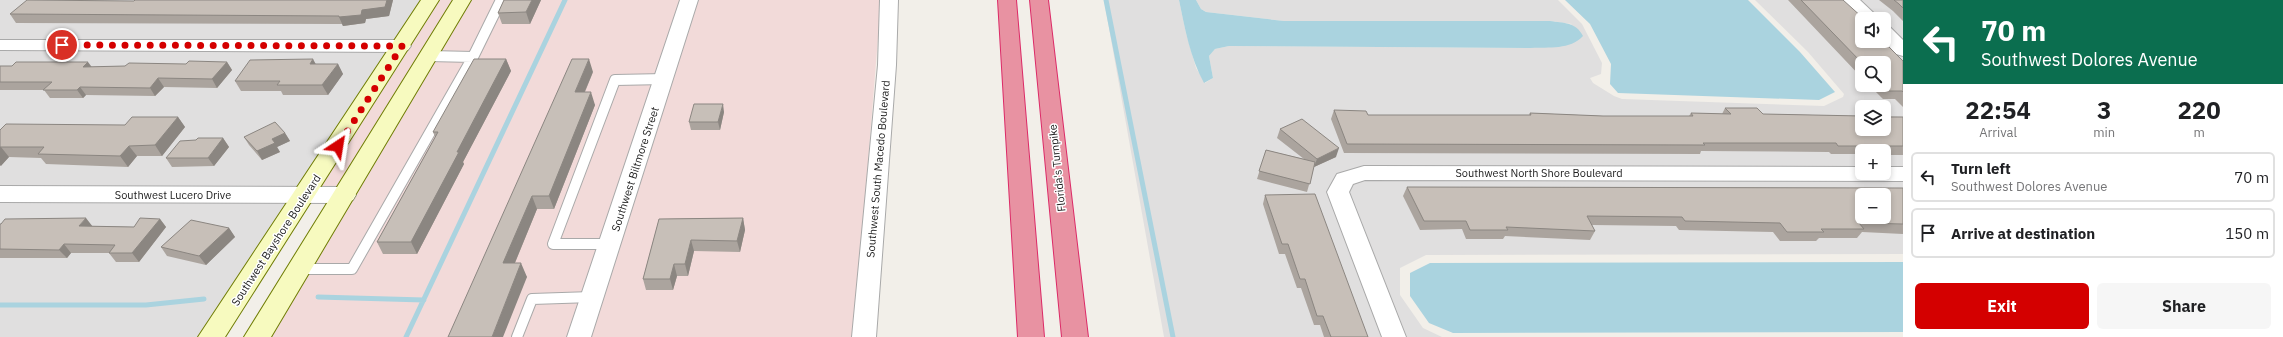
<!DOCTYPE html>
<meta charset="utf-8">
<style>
:root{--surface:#fff;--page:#f6f6f6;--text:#202124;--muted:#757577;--line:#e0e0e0;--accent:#d40000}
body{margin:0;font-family:"IBM Plex Sans",sans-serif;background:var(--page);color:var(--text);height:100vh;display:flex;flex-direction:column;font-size:15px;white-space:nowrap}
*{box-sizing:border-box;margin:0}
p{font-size:13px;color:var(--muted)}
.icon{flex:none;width:22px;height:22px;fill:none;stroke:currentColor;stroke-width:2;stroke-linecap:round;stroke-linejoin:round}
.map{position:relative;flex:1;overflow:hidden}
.panel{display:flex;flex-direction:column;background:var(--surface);width:380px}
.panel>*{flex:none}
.banner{background:#0b6e4f;color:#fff;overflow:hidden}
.controls{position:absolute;left:1855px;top:12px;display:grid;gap:8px}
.controls a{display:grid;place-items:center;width:36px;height:36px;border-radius:6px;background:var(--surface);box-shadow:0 2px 6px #0003;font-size:20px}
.pin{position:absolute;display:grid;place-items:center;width:34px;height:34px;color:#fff;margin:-17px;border:2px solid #fff;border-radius:50%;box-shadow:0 1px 4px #0007}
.me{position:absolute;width:44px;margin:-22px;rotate:33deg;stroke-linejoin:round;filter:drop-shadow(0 0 3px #0008)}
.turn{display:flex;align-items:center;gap:14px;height:84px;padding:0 12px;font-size:18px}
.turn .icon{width:52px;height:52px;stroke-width:2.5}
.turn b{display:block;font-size:28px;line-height:34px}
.eta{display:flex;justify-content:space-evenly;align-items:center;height:68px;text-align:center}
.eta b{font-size:24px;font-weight:800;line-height:28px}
.primary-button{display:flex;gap:8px;margin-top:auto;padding:8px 12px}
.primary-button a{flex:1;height:46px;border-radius:6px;background:var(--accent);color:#fff;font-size:16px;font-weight:800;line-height:46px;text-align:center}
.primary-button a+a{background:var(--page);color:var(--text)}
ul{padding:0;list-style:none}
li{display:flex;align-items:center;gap:12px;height:50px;margin:0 8px 6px;padding:0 4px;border:2px solid var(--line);border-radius:6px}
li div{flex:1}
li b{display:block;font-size:15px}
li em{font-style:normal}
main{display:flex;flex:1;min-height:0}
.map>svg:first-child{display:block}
</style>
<main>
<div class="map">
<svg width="1903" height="337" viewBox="0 0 1903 337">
<rect width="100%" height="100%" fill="#f2efe9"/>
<path fill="#e0dfdf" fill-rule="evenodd" d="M0,0H423L398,41L0,40Z
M1104,0H1179L1186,33L1196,68L1205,83L1213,78L1209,56L1215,49L1229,46L1531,48L1572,24L1550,21H1284L1206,12L1201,9L1196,0H1558L1582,24L1602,63L1601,74L1590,78L1593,83L1614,96L1622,99L1824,106L1843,97L1844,94L1808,52L1755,0H1903V254L1426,255L1400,268V295L1423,328L1442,337H1164ZM1862,19H1884V41H1862ZM1862,63H1884V85H1862ZM1862,107H1884V129H1862ZM1862,151H1884V173H1862ZM1862,195H1884V217H1862Z
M0,50L391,52L301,188L0,187Z
M0,201L292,203L201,337H0Z"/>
<path fill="#f2dad9" d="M438,0H455L340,188H319L404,57Z
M469,0H681L569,337H268Z
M696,0H881L854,337H590L688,32Z"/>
<path fill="#aad3df" d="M1179,0H1196L1201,9L1206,12L1284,21H1550C1564,23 1576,22 1583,36C1570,50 1549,47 1531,48L1229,46L1215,49L1209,56L1213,78L1204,83C1190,57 1185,29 1179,0Z
M1565,0H1748L1800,52L1835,92L1819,100L1618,93L1610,84L1611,64L1590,24Z
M1903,262V332L1453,333L1429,323L1410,296V273L1430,263Z"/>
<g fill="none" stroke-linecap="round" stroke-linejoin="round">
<path stroke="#aad3df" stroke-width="5" d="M1106,0L1173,337
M318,297L424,300
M0,305H146L204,299
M406,337L565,0"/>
<g stroke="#a9a9a9" stroke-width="12">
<path id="service" d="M473,57L501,0
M610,244H553L615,80L665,79
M299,269H352L473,57L429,56
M517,337L532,299L592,297"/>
</g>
<g stroke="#a9a9a9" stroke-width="2">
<path id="minor" d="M680,0H698L591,337H567Z
M880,0H898L896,65L876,337H852L878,65Z
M1841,0H1860L1880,19L1862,20Z
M1884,26L1890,27L1903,40V56L1896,54L1884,41Z
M0,40H402L408,42L411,46L408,50L402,52L0,50Z
M1364,166L1862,167V173H1884V167H1903V181L1365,180L1353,184L1349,192L1406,337H1382L1327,192L1337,174Z
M0,186L345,187L353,190L356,195L353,200L345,203L0,202Z"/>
</g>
<g stroke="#707d05" stroke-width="2">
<path id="secondary" d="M421,0H439L225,337H198Z
M453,0H471L271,337H244Z"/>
</g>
<g stroke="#dc2a67" stroke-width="2">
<path id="motorway" d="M998,0H1016L1044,337H1018Z
M1030,0H1048L1088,337H1062Z"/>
</g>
<use href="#service" stroke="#fff" stroke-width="10"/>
<use href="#minor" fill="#fff" fill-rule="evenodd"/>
<use href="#secondary" fill="#f7fabf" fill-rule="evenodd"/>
<use href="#motorway" fill="#e892a2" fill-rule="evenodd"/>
</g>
<path fill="#aba49e" d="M135,0H393L389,16L366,19L365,23L343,26L342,24L16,23L10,14L134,1Z
M504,0H541L530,24H502L498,13Z
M1788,0H1843L1862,41L1903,61V107L1895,99H1883L1869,85H1884L1862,63V78Z
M1879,0H1903V21L1893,11Z
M506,59L511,71L463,162L464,164L417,254H383L377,242L435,137L433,132Z
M227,62L232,70L217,88L164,87L155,96L86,95L83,98H50L44,90H0V66L91,67L125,66L186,64Z
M316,64H338L343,74L328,95H283L281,91H241L235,81Z
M593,72L585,92L595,105L554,209H537L515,263L527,277L448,337Z
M1725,108L1763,114L1903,117V155H1884V151H1862V154H1831L1829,152L1701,151L1700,154L1344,153L1331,119L1334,110L1368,115H1529L1530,113L1603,116H1689L1691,113L1722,114Z
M724,112L720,130H691L689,122Z
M178,117L185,127L162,156H137L128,167L46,164L41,158L9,157L0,166V130L125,125Z
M1280,129L1336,157L1314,167L1307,192L1257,179L1266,150L1304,159L1277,138Z
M285,133L290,141L277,147L280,152L262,160L249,145L244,137Z
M223,138L229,147L214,166L172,167L166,158L196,140Z
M1407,187L1903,188V234L1862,232L1857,238H1819L1816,241H1780L1773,232L1679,230L1676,226L1592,225L1595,231L1590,240L1505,236L1503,239H1466L1462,229L1420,230L1403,196Z
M1265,195L1368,337H1324L1320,325H1314L1301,288H1297L1285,254H1279L1263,204Z
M743,218L745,230L740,252L694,251L688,276H677L673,290H646L643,279L659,219Z
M160,219L166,227L139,262H116L109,253H71L67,258H0V224L92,226L134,227Z
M229,228L235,237L206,265L167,256L161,247Z"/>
<path fill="#8b8681" d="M387,0H393L389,16L366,19L365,23L343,26L339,17L362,10Z
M532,0H541L530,24L526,12Z
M313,59L319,70L310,64Z
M506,59L511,71L463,162L464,164L417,254L411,242L457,152Z
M589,59L593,72L579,105L575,92Z
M88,62L94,70L83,67Z
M227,62L232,70L217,88L212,79Z
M338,64L343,74L328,95L322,85Z
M158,78L164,87L155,96L150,88Z
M80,87L86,95L83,98L77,90Z
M591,92L595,105L554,209L549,196Z
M723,104L724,112L720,130L718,122Z
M178,117L185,127L162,156L155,145Z
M285,133L290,141L277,147L280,152L262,160L257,151L272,139Z
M223,138L229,147L214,166L208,158Z
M129,146L137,156L128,167L120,156Z
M0,147H1L9,157L1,166L0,165Z
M1339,148L1336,157L1314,167L1317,159Z
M532,196L537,209L509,277L503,263Z
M86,218L93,227L79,226Z
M743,218L745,230L740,252L737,241Z
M160,219L166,227L139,262L132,253Z
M229,228L235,237L206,265L199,256Z
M691,240L694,251L688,276L685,264Z
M64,244L71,253L67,258L59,250Z
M521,263L527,277L503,337H492Z
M674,264L677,276L673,290L670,279Z"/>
<path fill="#c7bfb8" stroke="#8b8681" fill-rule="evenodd" d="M27,0L134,1L135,0H387L385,7L362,10L361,15L339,17V16L10,14Z
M504,0H532L526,12L498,13Z
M1801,0H1843L1863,18V19H1862V41H1883L1903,61V92L1902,91H1889L1884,85V63H1862Z
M1894,0H1903V8L1899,4Z
M313,59L310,64H338L322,85H277L280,81H235L250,60Z
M474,59H506L457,152H459L411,242H377L438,132H433Z
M572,59H589L575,92H591L549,196H532L503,263H521L492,337H448Z
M189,61L227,62L212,79L158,78L150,88L80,87L77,90H43L52,82H0V66H12L16,62H88L83,67L125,66L129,63L186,64Z
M694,104H723L718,122H689Z
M1725,108H1757L1763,114L1862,116V129H1884V117H1903V146H1838L1836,143H1703L1705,145L1347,144L1334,110L1366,111L1368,115H1531L1530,113L1603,116H1693L1691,113L1731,114Z
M132,117H178L155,145L129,146L120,156L38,154L44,147H0V130L6,124L125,125Z
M1302,119L1339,148L1317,159L1280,129Z
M275,122L285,133L272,139L275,143L257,151L244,137Z
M198,138H223L208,158H166L180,141L196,140Z
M1266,150L1315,162L1310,184L1259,171Z
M1407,187L1903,188V224L1859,223L1864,229H1821L1824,232H1787L1780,223L1685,221L1682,217L1587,216L1595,231L1506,227L1508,230H1470L1466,221H1424ZM1862,195H1884V217H1862Z
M1315,194L1368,337H1331L1323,316H1317L1305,279H1300L1288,244H1282L1265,195Z
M86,218L79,226L134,227L140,218L160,219L132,253H109L115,245L64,244L59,250L0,249V224H1L5,219Z
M743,218L737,241L691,240L685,264H674L670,279H643L659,219Z
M191,220L229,228L199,256L161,247Z"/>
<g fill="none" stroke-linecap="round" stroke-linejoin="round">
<path stroke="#d40000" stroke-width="7" stroke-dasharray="0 12.6" d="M62,45L402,46L338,146"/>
</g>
<g text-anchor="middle" stroke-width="3" stroke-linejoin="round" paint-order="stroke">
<g font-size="11" fill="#222" stroke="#fff">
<text transform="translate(1057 168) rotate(-96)" y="4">Florida's Turnpike</text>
<text transform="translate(635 169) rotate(-72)" y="4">Southwest Biltmore Street</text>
<text transform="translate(878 169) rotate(-85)" y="4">Southwest South Macedo Boulevard</text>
<text x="1539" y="177">Southwest North Shore Boulevard</text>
<text x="173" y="199">Southwest Lucero Drive</text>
<text transform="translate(276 240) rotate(-57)" y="4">Southwest Bayshore Boulevard</text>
</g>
</g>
</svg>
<div class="controls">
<a><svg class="icon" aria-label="sound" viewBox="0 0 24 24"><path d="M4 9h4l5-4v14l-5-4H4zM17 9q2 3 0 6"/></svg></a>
<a><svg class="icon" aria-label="search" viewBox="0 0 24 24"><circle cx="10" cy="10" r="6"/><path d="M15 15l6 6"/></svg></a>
<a><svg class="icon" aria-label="layers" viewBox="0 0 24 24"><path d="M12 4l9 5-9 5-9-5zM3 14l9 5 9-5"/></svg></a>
<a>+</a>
<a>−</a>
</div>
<div class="pin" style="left:62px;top:45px;background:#d93025"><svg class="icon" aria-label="arrive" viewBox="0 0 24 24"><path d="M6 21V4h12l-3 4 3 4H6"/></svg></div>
<svg class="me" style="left:338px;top:146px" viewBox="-20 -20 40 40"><path d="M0-17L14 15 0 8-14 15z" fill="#d40000" stroke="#fff" stroke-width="4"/></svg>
</div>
<section class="panel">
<div class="banner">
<div class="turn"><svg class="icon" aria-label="left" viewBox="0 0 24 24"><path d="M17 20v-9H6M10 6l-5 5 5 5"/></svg><div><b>70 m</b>Southwest Dolores Avenue</div></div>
</div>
<div class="eta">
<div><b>22:54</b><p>Arrival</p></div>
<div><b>3</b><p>min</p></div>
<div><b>220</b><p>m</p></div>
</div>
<ul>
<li><svg class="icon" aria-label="left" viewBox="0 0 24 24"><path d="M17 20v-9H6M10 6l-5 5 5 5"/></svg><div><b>Turn left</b><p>Southwest Dolores Avenue</p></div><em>70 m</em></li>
<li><svg class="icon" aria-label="arrive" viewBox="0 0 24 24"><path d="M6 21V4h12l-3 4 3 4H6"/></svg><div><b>Arrive at destination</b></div><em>150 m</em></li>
</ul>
<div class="primary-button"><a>Exit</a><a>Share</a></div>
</section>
</main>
